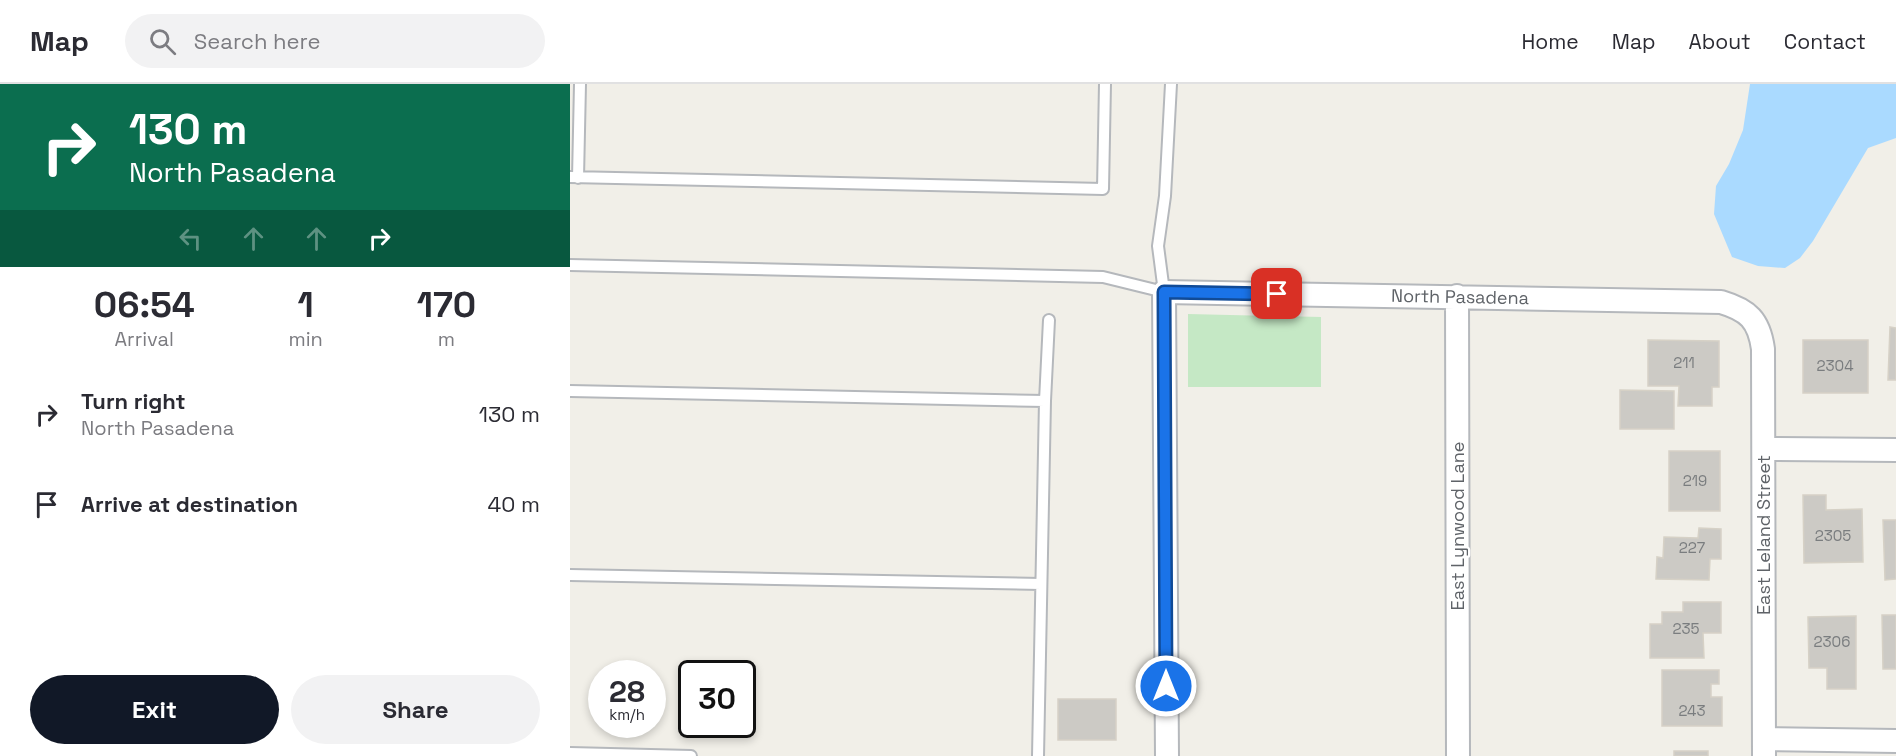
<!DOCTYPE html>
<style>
:root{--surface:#fff;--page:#f2f2f3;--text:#2b2b33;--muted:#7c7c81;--line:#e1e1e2;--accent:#111827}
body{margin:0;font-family:"Space Grotesk",sans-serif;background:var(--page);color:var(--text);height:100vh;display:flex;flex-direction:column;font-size:22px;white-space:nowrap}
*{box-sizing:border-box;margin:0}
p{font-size:20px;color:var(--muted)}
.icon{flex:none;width:33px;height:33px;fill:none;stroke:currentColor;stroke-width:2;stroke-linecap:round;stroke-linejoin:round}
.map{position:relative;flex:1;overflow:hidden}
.details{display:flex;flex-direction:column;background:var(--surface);width:570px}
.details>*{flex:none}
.banner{background:#0b6e4f;color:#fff;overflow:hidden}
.speed{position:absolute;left:18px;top:576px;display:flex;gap:12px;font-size:30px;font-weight:700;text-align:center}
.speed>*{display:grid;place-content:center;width:78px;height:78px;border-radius:50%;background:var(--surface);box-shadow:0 3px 9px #0003;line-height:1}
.speed small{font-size:15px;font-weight:400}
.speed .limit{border:3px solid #111;border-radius:9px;background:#fff;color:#111}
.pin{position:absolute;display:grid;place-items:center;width:51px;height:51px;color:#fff;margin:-26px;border-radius:12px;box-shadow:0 3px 9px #0006}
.me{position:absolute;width:66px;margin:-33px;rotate:0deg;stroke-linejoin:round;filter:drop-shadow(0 0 4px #0008)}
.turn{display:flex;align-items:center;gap:21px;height:126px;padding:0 30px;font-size:27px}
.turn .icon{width:78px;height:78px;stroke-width:2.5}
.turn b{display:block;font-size:42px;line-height:51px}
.lanes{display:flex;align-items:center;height:57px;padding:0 30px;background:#0003;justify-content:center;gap:30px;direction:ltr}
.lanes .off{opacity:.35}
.eta{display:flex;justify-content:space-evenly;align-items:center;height:102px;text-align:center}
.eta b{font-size:36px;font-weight:700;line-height:42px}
.cta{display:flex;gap:12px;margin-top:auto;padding:12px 30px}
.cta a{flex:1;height:69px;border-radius:36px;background:var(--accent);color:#fff;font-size:24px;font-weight:700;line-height:69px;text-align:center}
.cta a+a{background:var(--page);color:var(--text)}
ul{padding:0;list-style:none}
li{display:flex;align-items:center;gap:18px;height:90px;padding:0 30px}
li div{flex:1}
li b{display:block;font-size:22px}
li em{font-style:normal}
header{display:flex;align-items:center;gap:36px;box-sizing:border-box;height:84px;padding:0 30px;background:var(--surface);border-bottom:2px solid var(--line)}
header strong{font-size:28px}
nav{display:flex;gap:33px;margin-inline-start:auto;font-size:21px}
.search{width:420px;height:54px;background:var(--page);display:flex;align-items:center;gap:15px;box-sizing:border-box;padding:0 21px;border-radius:33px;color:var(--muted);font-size:22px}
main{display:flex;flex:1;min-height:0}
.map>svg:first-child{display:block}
</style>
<header>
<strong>Map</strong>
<div class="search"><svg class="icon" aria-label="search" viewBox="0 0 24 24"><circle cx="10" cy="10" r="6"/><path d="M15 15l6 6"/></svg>Search here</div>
<nav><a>Home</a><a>Map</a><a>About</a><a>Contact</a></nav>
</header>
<main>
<section class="details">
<div class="banner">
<div class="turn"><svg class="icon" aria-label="right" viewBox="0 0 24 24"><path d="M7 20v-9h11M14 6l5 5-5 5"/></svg><div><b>130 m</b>North Pasadena</div></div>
<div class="lanes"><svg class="icon off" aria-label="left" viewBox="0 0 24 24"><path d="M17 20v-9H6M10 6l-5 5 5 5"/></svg><svg class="icon off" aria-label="ahead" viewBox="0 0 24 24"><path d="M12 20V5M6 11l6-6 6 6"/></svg><svg class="icon off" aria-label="ahead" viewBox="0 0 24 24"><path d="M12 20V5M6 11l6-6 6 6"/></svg><svg class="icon" aria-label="right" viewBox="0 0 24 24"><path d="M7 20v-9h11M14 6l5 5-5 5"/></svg></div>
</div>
<div class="eta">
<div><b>06:54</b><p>Arrival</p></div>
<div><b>1</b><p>min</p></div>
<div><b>170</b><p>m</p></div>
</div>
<ul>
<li><svg class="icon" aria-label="right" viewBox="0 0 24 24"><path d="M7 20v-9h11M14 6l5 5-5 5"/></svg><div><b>Turn right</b><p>North Pasadena</p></div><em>130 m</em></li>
<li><svg class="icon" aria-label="arrive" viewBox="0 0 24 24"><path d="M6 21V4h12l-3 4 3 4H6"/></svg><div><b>Arrive at destination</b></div><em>40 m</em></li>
</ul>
<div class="cta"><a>Exit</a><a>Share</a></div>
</section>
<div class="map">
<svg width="1326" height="672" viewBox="0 0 1326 672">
<rect width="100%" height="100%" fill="#f1efe8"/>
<path fill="#c5e8c5" d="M618,230L751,233V303H618Z"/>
<path fill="#aadaff" d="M1180,0H1326V54L1298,64L1243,157L1230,174L1215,184L1188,182L1162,173L1144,130L1146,102L1159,80L1173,46Z"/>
<path fill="#cccac5" stroke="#d6d1c6" stroke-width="1.5" d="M1320,243L1326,244V296H1318Z
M1078,256L1149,257V303H1142V322H1108L1109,302H1078Z
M1233,256H1298V309H1233Z
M1050,306L1104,307V345H1050Z
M1099,367H1150V427H1099Z
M1233,411H1256V426L1292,425L1293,478L1234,479Z
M1313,436H1326V495L1315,496Z
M1129,444L1151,445V475H1140L1139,496L1086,495L1087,473L1093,474L1094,453L1128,454Z
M1113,518H1151V549H1133L1134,574H1080V540H1092V528H1113Z
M1312,531H1326V585H1313Z
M1286,532V605H1257V584H1239L1238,533Z
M1092,586H1149V600H1141V613H1152V642H1092Z
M488,615H546V656H488Z
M1104,667H1138V672H1104Z"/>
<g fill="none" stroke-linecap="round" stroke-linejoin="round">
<g stroke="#b5b8bc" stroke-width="14">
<path id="service" d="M0,93L533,105L535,0
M8,94L10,0
M0,181L533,193L594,208L588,162L595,112L601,0
M0,307L475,317
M0,491L471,500
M0,669L121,672
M468,672L475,317L479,236"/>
</g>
<g stroke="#b5b8bc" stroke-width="26">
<path id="minor" d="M887,212L888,672
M1194,365L1326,366
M1194,655L1326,657
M597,672L594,208L1151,218C1178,226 1189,236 1193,265L1194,672"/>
</g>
<use href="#service" stroke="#fff" stroke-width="10"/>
<use href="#minor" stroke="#fff" stroke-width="22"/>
</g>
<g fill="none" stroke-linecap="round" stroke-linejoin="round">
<g stroke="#114b97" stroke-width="15">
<path id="route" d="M596,602L594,208L707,210"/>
</g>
<use href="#route" stroke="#1a73e8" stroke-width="10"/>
</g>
<g text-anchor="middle" stroke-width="4.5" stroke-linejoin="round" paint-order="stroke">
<g font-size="15" fill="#7a7d7f">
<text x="1114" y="284">211</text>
<text x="1265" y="287">2304</text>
<text x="1125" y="402">219</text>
<text x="1263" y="457">2305</text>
<text x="1122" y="469">227</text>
<text x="1116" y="550">235</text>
<text x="1262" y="563">2306</text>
<text x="1122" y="632">243</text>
</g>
<g font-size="18" fill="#5f6368" stroke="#fff">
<text transform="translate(890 213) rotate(1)" y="6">North Pasadena</text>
<text transform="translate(888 442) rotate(-90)" y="6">East Lynwood Lane</text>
<text transform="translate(1194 451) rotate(-90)" y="6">East Leland Street</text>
</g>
</g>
</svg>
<div class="speed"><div>28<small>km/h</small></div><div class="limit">30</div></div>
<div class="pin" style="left:707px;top:210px;background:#d93025"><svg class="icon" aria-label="arrive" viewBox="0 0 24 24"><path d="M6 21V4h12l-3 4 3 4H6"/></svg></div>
<svg class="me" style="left:596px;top:602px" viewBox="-20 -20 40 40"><circle r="17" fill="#1a73e8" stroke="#fff" stroke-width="3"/><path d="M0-11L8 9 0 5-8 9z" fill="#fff"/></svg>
</div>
</main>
